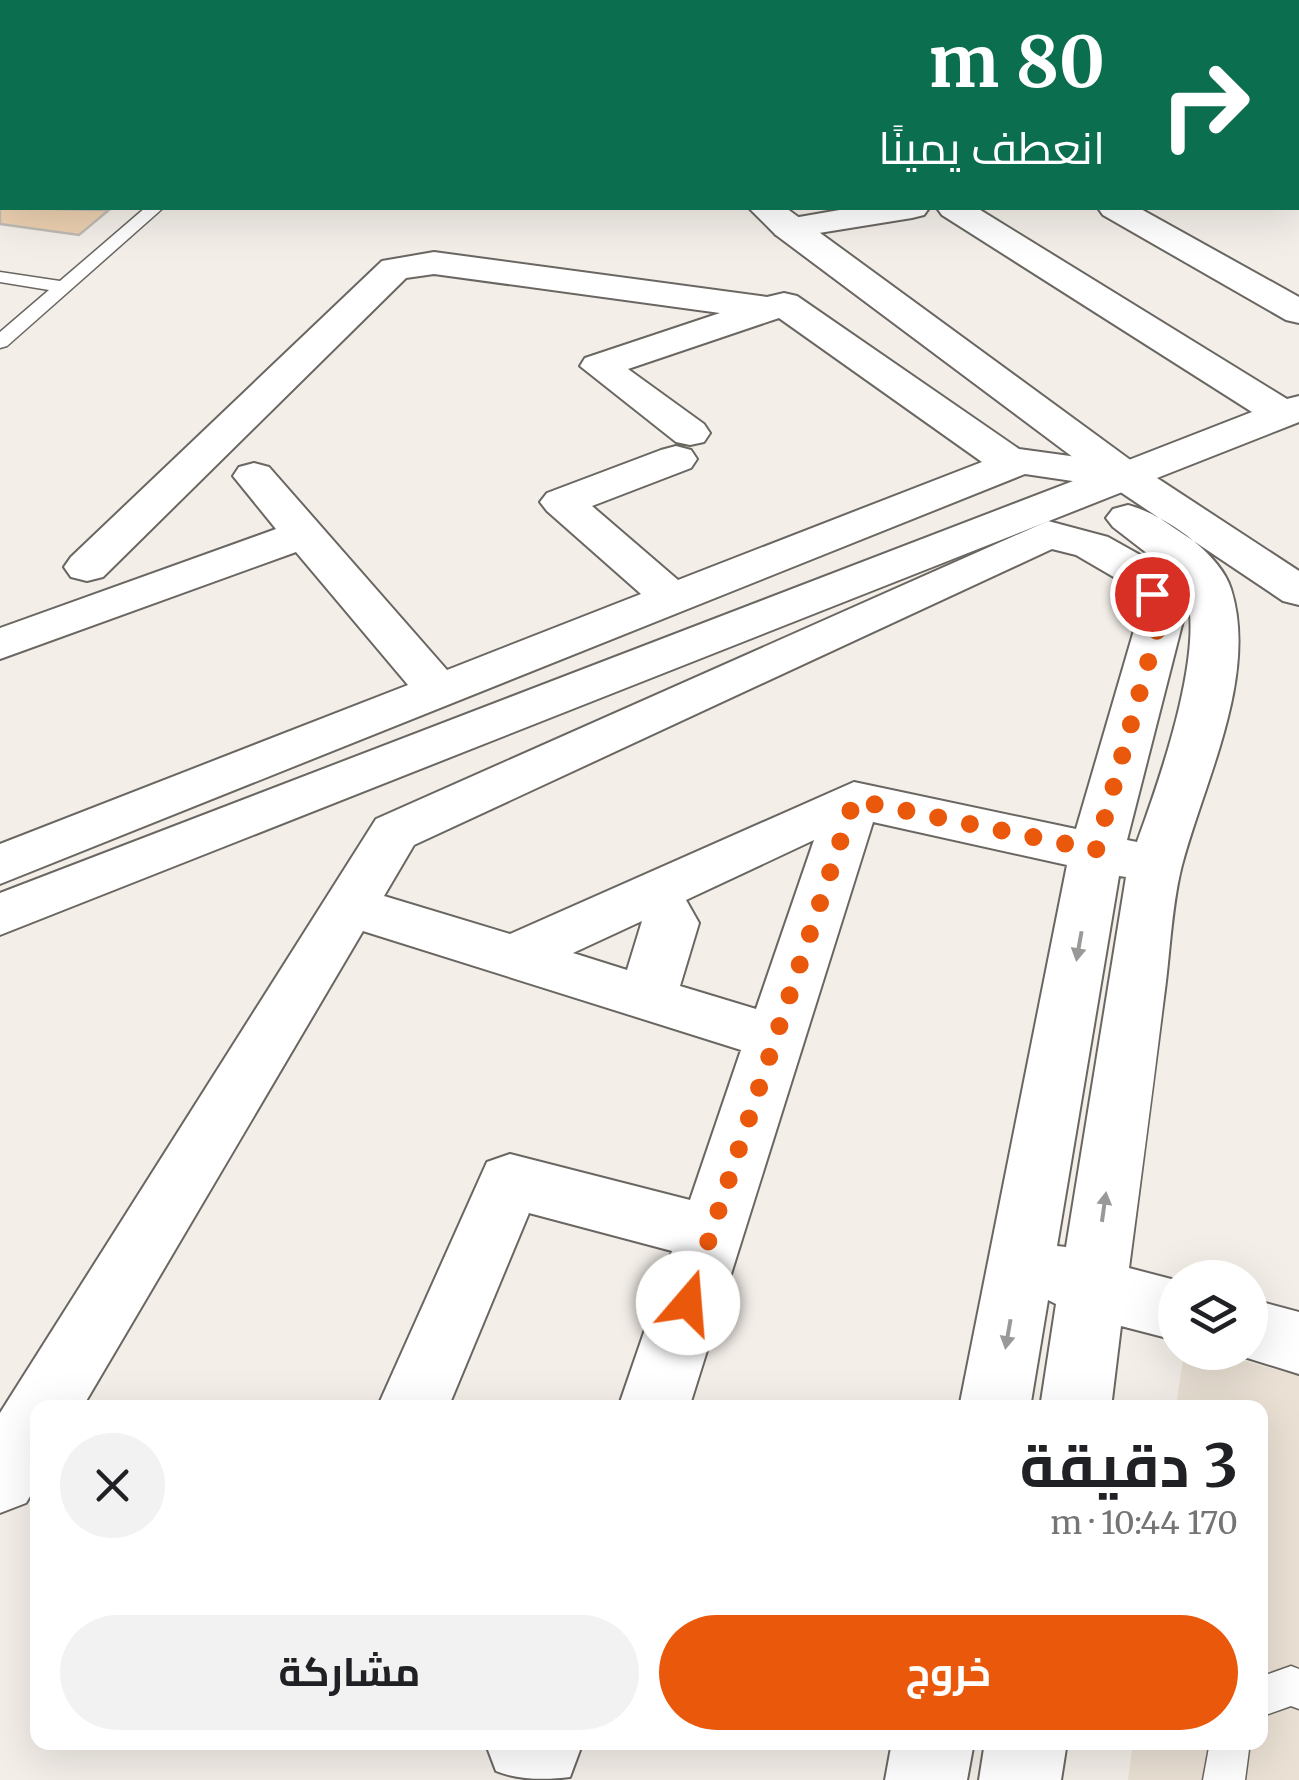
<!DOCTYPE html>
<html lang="ar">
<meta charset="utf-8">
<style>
:root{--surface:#fff;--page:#f2f2f2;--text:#202124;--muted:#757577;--accent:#ea580c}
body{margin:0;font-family:Merriweather,Cairo,serif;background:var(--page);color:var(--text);direction:rtl;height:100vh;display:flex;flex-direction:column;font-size:38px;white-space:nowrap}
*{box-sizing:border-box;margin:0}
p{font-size:32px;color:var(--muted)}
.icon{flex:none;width:55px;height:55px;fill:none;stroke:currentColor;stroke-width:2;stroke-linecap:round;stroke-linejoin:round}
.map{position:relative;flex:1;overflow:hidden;direction:ltr}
.details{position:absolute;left:30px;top:1400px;width:1238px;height:350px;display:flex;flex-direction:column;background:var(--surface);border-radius:20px;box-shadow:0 10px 40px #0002;direction:rtl}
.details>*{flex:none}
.hud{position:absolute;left:0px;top:0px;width:1300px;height:210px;box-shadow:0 10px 40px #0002;direction:rtl;background:#0b6e4f;color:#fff;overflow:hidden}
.fabs{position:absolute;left:1158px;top:1260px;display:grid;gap:20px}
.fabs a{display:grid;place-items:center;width:110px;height:110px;border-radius:50%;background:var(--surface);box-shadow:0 10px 40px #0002;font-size:50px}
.pin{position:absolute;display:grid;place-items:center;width:85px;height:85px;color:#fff;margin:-42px;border:5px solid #fff;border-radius:50%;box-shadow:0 2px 10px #0007}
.me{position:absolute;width:110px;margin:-55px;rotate:18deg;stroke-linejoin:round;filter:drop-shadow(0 0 8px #0008)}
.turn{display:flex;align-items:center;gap:35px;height:210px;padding:0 30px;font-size:45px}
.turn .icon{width:130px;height:130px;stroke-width:2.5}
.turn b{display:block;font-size:70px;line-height:85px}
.round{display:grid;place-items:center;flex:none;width:105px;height:105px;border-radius:52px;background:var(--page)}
.headline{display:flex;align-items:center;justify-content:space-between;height:170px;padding:0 30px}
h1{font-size:60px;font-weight:700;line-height:75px}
.primary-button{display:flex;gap:20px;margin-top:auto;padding:20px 30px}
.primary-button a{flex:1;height:115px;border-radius:60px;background:var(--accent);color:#fff;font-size:40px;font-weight:700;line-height:115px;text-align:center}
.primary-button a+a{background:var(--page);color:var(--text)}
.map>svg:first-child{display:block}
</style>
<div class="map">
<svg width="1299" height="1780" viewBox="0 0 1299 1780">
<rect width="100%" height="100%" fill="#f3eee8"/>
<path fill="#eae0d4" d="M1184,1353H1215L1299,1376V1780H1128L1133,1743L1260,1742V1408L1176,1407Z"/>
<path fill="#ecd0b0" stroke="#bfbab4" stroke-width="2.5" d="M272,0H357L361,2H266Z
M0,196L2,208L109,210L79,235L0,224Z"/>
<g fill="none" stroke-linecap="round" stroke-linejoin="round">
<g stroke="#6a6661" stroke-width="3">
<path id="lane" d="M2,100V110L0,111V101Z
M145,208H163L7,346L0,348V332L49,290L0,282V272L60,281Z
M1291,1666L1299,1669V1709L1291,1706L1260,1717V1677Z
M1210,1742H1250L1245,1780H1203Z"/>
</g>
<g stroke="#6a6661" stroke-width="4">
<path id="street" d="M739,0H768L770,2H741Z
M867,0H896L898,2H869Z
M1298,21H1299V39L1298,38Z
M1298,74H1299V92H1298Z
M1298,118H1299V137H1298Z
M851,208H929L924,215L912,218L788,238L776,235L771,228L776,221Z
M937,208H977L1287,399L1299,396V422L1157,478L1299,571V605L1283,601L1113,487L1025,474L0,884V844L408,685L296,552L0,659V628L276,529L233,476L239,467L254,463L269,467L447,670L641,594L547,511L540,502L547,493L661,450L676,446L691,450L697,459L691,468L592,506L678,580L982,462L779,318L628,369L704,424L710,433L704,442L690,445L676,442L580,366L585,358L720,313L434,274L406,278L103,577L87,581L71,577L64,567L71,557L382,261L434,252L767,297L784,293L797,296L1019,449L1121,463L1252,412L942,215Z
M1098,208H1139L1299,297V323L1286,320L1103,215Z
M1128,505C1163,514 1220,553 1231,589C1259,677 1202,786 1181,869C1171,910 1170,956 1164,997C1153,1088 1141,1178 1129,1268L1175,1280V1340L1121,1326L1111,1408H1040L1056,1304L1048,1300L1030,1408H959L1067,865L873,822L689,1408H618L672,1251L529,1213L448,1408H377L487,1162L510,1154L690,1200L741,1050L363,931L82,1408H38V1483L26,1503L0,1513V1413L376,819L1048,521L1108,537L1158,565L1185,613L1127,840L1137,842C1157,787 1215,628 1179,578L1113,527L1106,518L1113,509ZM1052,549L1076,555L1124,583L1139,613L1076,829L854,782L510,934L384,896L414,845ZM814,840L756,1009L680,986L699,923L686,900ZM1119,876L1126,877L1066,1247L1057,1246ZM642,921L627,970L573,953Z
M1250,1299L1299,1312V1374L1228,1352H1250Z
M485,1742H583L570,1777C547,1780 518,1780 496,1771Z
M892,1742H974L967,1780H885Z
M985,1742H1067L1061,1780H979Z"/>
</g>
<g stroke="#6a6661" stroke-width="4">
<path id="secondary" d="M481,0H517L519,2H483Z
M749,208H786L1140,467L1146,476L1140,485L0,935V893L1094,473L776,235Z"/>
</g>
<use href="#lane" fill="#fff" fill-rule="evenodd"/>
<use href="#street" fill="#fff" fill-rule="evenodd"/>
<use href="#secondary" fill="#fff" fill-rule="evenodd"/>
</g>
<defs><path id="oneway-solid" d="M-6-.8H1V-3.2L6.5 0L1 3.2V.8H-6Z" transform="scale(2.5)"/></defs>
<g fill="#9a9998">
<use href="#oneway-solid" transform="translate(1079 946) rotate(100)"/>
<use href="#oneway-solid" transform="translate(1104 1207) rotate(-82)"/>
<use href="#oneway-solid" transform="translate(1008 1334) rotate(100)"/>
</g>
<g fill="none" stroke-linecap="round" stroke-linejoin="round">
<path stroke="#ea580c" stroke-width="18" stroke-dasharray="0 32.4" d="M688,1303L854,800L1096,850L1162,612L1152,594"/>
</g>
</svg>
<div class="fabs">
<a><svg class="icon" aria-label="layers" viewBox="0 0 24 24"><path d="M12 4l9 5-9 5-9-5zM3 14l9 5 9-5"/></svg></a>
</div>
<div class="pin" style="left:1152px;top:594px;background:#d93025"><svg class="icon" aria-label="arrive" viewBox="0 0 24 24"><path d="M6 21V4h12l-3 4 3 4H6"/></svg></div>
<svg class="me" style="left:688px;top:1303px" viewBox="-20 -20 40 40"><circle r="19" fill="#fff"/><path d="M0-13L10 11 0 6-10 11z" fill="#ea580c"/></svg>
<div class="hud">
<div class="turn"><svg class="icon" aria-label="right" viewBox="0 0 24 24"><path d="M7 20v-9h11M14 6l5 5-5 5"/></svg><div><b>80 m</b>انعطف يمينًا</div></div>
</div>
<section class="details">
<div class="headline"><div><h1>3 دقيقة</h1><p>170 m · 10:44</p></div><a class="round"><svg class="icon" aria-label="close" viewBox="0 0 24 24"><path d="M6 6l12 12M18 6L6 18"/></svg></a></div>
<div class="primary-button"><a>خروج</a><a>مشاركة</a></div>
</section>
</div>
